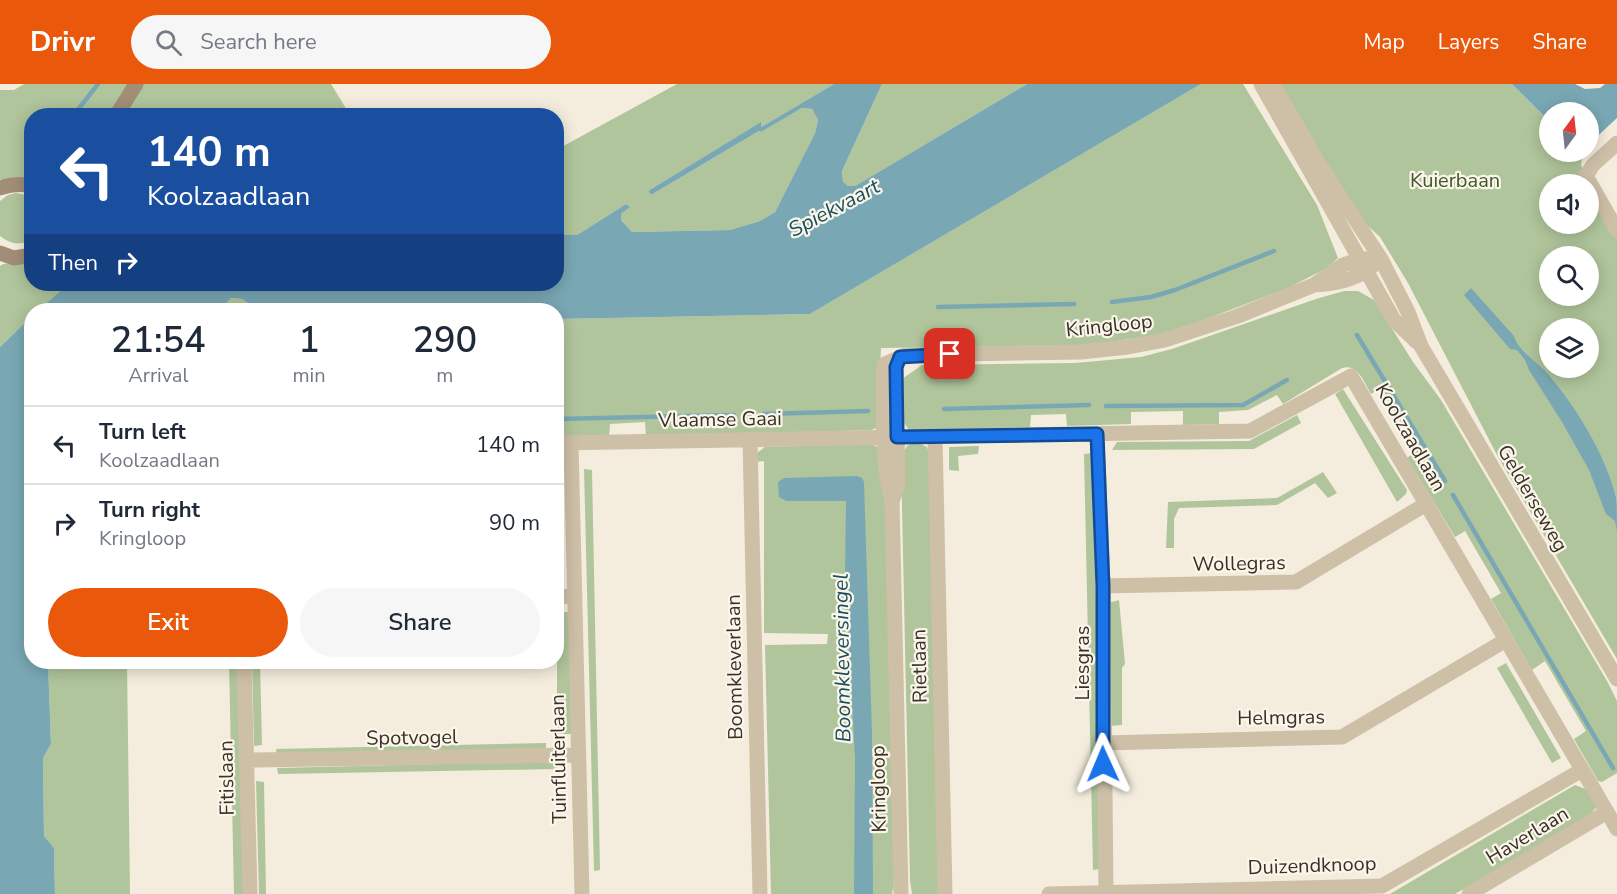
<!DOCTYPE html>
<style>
:root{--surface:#fff;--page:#f6f6f7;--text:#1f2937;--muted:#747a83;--line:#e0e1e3;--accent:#ea580c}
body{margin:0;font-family:"Nunito Sans",sans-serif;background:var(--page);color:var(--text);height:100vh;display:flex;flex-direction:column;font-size:22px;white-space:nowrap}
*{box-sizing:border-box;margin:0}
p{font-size:20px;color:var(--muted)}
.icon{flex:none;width:33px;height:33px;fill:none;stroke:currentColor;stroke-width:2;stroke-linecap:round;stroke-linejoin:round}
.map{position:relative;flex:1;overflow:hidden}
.panel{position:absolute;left:24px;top:219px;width:540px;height:366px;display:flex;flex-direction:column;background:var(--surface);border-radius:24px;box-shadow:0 3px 15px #0003}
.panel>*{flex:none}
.hud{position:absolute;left:24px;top:24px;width:540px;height:183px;border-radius:24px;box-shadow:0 3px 15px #0003;background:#1a4fa0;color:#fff;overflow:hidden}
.needle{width:39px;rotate:15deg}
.fabs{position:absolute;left:1539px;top:18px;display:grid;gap:12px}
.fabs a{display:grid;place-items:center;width:60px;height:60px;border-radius:50%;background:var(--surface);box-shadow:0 3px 15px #0003;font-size:30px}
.pin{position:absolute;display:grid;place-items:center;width:51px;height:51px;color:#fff;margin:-26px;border-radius:12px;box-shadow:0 3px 9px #0006}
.me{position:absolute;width:66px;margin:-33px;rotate:359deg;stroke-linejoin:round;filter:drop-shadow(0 0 4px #0008)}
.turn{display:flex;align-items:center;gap:21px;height:126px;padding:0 24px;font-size:27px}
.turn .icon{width:78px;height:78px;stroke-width:2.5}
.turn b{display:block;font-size:42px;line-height:51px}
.then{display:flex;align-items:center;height:57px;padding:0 24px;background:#0003;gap:12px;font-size:22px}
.eta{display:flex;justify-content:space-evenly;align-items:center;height:102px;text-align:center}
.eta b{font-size:36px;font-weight:600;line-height:42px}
.primary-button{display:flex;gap:12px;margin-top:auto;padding:12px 24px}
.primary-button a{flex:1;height:69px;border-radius:36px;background:var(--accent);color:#fff;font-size:24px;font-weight:600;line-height:69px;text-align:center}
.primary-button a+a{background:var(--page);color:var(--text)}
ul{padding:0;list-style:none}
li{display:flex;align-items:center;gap:18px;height:78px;padding:0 24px;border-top:2px solid var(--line)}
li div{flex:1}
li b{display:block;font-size:22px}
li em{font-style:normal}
header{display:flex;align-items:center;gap:36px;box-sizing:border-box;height:84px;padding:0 30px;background:var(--accent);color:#fff}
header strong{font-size:28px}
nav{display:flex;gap:33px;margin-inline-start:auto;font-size:21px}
.search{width:420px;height:54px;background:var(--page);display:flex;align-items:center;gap:15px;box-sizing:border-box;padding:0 21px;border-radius:33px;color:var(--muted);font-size:22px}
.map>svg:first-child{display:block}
</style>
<header>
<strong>Drivr</strong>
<div class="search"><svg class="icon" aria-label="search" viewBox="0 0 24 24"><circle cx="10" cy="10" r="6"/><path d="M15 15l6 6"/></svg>Search here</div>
<nav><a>Map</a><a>Layers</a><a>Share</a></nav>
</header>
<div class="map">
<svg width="1617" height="810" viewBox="0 0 1617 810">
<rect width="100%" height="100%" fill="#f4eddd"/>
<path fill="#b0c59b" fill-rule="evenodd" d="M24,0H331L350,31L32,32L31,95L2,96L0,95V6H14Z
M677,0H834L761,43L760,39L648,107L651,111L759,47L761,48L802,24L812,25L818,36L815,49L775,128L760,137L730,146L632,148L621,136V130L629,123L626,120L577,151H557L556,66Z
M882,0H1027L855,102H848L843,99L842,87Z
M1201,0H1243L1317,121L1338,174L1327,184L1288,204L1196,239L1158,251L1089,261L881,264L877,344L871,346L646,353L645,338L610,340L609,353L557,355L556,235L810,230Z
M1275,0H1512L1549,37L1550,68H1580L1583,70L1581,81L1617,146V575L1498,373L1408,199L1380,153L1355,130ZM1550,100H1588V140H1550ZM1550,172H1588V212H1550ZM1550,244H1588V284H1550Z
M16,109L31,112V156C20,162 10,160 0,152V117L8,111Z
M31,177L32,200H68L39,226H32L31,233L0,263V182L3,180Z
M1344,207H1358L1374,216L1413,278L1441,316L1607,597L1617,617V689L1602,698L1598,697L1574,655L1586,647L1545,577L1532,586L1491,515L1501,509L1465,447L1455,453L1407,374L1417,366L1381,304L1371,310C1364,298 1358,279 1342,284L1283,320L1277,311L1248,326L1219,328V340L1183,341V327L1131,328V340L1067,342L1066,330L1031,331L1030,343L922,347L909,346L902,336V295L922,281L1075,279L1141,273L1172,265L1316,215Z
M230,214L242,215L258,226H219Z
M1343,305L1407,406L1406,410L1397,418L1335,310Z
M1297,331L1301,339L1254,365L1112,366L1117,358L1249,357Z
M917,358L927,363L930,372L941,810H912L910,796L901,374L907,362Z
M870,360L876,362L879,366L885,413L895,794L892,810H771L765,561L827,560L828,550L764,549V377L755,378L757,369L765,363Z
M979,362L978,370L958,372L959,387L949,386V363Z
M1093,369L1101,785L1093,786L1084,370Z
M584,385L592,386L600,786L594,787Z
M1323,388L1337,409L1328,414L1315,399L1277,421L1179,424L1174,435V464H1166L1168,418L1277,414Z
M1119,516L1125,580L1122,584V641L1110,642L1108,519Z
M557,528H569L573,650H557Z
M48,578H127L130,810H55L54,764L44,752L43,674L51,660Z
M229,578H239L245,810H234Z
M252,578H260L262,661L254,662Z
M1506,579L1561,674L1552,679L1497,584Z
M546,659V666L277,672L276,665Z
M557,677V685L278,690L277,684Z
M256,697L264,698L266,810H259Z
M1575,701L1588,706L1596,724L1586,734L1455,810H1390Z"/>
<path fill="#79a8b4" d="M834,0H882L842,87L843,98L848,102H855L1027,0H1201L810,230L557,235L556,226H258L242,215L231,214L219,226H39L68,200H556L557,151H577L626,120L630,123L621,130V136L632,148L730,146L760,137L775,128L815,49L818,36L812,25L802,24L761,48L759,47L651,111L648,107L761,38V43Z
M1512,0H1575L1585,5L1600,4L1605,0H1617V34L1589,60L1588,28H1550L1549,37Z
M1471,204L1514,252C1518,267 1537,278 1547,289C1575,321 1607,373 1616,414C1617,424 1617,436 1617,447L1615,437L1606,430L1589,386L1562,338L1529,286L1525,276L1517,266L1510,265L1464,211Z
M31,233L32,578H48L51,660L43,674L44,752L54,764L55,810H0V263Z
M857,392L862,394L864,398L872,649L873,810H854L855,675L845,492L846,417H786L779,413L778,398L784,394Z"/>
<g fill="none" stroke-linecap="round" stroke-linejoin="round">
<path stroke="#79a8b4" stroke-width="4.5" d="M73,32L98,0
M1112,218L1151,213L1175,206L1274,167
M938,223L1074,220
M1357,251L1445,397
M1106,322L1243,321L1287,296
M944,325L1089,321
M764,330L868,327
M556,335L734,331
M1453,411L1613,684"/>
<path stroke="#cebfa7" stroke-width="15" d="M1617,59L1593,81L1586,92L1617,146
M1097,350L1103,502L1106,809
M935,352L945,810
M750,356L760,810
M556,359L1250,347L1351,292L1617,745
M571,359L582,810
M1103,502L1296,498L1426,420
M556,513L575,512
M244,578L250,810
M1103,659L1342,653L1506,556
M247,676L579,671
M1049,810L1382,802L1582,686
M1469,810L1607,728"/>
<path stroke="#cebfa7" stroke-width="15" d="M1261,0L1394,236L1417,258
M1273,0L1319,80L1381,175L1408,228L1421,262L1617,595
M892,418L898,400L896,283L900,273
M901,810L892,418C881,378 884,333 883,291L885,280L906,271L1081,268L1128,263L1165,256L1238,232L1314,201L1343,181L1360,175H1381C1359,195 1343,199 1314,201"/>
<path stroke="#a28e78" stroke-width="15" d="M116,32L136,0
M0,104C11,100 20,99 32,102
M0,169L14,174L32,171"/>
</g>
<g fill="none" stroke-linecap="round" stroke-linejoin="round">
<g stroke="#114b97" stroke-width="15">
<path id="route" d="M950,270L900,273L896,283L897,353L1097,350L1103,502V680"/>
</g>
<use href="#route" stroke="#1a73e8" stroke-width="10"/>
</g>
<g text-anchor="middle" stroke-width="4.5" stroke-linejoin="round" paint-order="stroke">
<g font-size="20" fill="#415a2a" stroke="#fbf6ea">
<text x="1455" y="103">Kuierbaan</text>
</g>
<g font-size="20" fill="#3a3028" stroke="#fbf6ea">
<text transform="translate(1109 241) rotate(-6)" y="7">Kringloop</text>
<text transform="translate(720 335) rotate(-1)" y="7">Vlaamse Gaai</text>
<text transform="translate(1411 353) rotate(60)" y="7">Koolzaadlaan</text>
<text transform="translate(1533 414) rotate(60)" y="7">Gelderseweg</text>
<text transform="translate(1239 479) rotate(-1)" y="7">Wollegras</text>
<text transform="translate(1082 579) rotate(-90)" y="7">Liesgras</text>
<text transform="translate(919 582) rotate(-91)" y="7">Rietlaan</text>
<text transform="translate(734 583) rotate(-91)" y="7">Boomkleverlaan</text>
<text transform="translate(1281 633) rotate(-1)" y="7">Helmgras</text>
<text transform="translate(412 653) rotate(-1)" y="7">Spotvogel</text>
<text transform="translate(558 675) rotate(-91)" y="7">Tuinfluiterlaan</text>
<text transform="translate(226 694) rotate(-91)" y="7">Fitislaan</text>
<text transform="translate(878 705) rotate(-91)" y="7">Kringloop</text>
<text transform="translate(1527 751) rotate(-31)" y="7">Haverlaan</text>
<text transform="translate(1312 781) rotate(-2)" y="7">Duizendknoop</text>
</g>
<g font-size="21" font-style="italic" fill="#1a4f5f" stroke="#fbf6ea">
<text transform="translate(834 124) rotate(-28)" y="7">Spiekvaart</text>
<text transform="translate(842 574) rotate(-91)" y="7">Boomkleversingel</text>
</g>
</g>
</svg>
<div class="fabs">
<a><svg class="needle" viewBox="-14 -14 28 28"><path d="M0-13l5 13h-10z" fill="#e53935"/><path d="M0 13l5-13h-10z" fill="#747a83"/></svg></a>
<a><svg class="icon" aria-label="sound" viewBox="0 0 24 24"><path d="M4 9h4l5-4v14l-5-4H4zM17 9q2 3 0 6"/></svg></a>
<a><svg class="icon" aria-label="search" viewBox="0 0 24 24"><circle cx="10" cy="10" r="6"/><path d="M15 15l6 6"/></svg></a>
<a><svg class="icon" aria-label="layers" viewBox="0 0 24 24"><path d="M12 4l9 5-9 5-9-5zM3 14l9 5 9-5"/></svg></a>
</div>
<div class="pin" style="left:950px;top:270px;background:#d93025"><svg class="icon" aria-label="arrive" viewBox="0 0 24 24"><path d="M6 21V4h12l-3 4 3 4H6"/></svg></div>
<svg class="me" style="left:1103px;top:680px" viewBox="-20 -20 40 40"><path d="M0-17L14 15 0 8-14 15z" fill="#1a73e8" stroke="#fff" stroke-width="4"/></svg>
<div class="hud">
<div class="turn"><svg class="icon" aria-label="left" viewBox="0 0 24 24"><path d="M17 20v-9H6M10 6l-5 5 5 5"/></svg><div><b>140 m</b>Koolzaadlaan</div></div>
<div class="then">Then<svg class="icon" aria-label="right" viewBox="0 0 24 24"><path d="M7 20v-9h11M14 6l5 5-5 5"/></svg></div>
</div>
<section class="panel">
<div class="eta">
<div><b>21:54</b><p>Arrival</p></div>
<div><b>1</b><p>min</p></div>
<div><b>290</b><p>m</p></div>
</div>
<ul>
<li><svg class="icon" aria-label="left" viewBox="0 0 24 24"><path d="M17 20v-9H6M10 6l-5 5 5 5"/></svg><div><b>Turn left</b><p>Koolzaadlaan</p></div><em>140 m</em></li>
<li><svg class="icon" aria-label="right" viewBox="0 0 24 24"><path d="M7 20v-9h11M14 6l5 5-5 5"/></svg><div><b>Turn right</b><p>Kringloop</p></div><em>90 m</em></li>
</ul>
<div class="primary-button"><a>Exit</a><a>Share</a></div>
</section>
</div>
